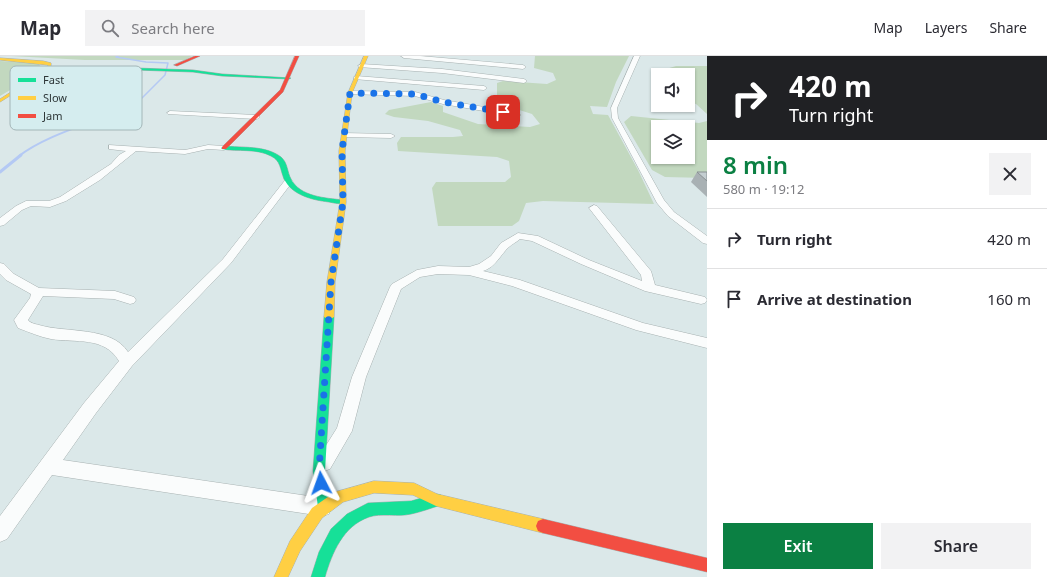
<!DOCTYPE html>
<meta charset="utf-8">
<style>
:root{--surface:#fff;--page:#f2f2f3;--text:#2b2b33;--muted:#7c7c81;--line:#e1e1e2;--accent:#0b8043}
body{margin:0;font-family:"Noto Sans",sans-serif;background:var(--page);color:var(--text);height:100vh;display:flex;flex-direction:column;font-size:15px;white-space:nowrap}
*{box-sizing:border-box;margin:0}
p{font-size:13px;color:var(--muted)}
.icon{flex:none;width:22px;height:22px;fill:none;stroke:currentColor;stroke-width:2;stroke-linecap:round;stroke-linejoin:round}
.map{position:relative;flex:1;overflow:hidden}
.details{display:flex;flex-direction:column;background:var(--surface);width:340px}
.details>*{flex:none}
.hud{background:#202124;color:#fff;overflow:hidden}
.fabs{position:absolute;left:651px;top:12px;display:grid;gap:8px}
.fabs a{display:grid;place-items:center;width:44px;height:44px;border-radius:0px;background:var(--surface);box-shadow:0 1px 3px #0004;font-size:20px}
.pin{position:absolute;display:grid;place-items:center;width:34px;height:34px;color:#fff;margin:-17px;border-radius:8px;box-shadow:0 2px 6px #0006}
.me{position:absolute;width:44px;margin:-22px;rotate:356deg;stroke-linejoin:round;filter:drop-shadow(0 0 3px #0008)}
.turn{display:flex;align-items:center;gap:14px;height:84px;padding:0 16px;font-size:18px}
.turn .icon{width:52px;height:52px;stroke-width:2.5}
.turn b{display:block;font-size:28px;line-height:34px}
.round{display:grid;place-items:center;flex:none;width:42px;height:42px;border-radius:0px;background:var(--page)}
.overview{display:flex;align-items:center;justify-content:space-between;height:68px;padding:0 16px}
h1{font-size:24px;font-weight:600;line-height:30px;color:var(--accent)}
.button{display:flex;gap:8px;margin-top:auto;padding:8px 16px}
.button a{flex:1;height:46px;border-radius:0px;background:var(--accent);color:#fff;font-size:16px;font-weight:600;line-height:46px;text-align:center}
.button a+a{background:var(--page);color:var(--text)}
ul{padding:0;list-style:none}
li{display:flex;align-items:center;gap:12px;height:60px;padding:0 16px;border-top:1px solid var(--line)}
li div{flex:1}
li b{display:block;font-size:15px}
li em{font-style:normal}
header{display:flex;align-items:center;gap:24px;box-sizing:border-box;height:56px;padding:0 20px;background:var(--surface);border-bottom:1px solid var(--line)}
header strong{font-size:19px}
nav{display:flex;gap:22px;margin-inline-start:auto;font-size:14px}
.search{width:280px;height:36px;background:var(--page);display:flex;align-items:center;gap:10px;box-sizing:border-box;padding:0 14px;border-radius:0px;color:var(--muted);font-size:15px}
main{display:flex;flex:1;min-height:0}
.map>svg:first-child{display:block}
</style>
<header>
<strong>Map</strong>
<div class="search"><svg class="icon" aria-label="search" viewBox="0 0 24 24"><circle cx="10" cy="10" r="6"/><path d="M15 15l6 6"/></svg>Search here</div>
<nav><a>Map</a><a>Layers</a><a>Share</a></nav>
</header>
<main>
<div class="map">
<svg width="707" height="521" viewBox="0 0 707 521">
<rect width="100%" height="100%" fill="#dbe8e9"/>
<path fill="#c2d8bf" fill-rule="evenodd" d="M11,0H192L185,4H85Z
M535,0H629L616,26L607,51L590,50L593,58L608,59L638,114L654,148L543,145L526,147L519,165L512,170H438L432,132L436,126H505L511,121L509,105L497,101L398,95L397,87L401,81H453L463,80L460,74L428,65L394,61L385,58L389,54L431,46L443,50V56L478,68L530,71L540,68L532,58L497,47V27L503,25L547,28L556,24L553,17L534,12Z
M0,5L38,7L41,11L39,17L0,40Z
M676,10H707V58L696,48L688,46V19H679L677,17L669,16L666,13Z
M631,60L699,67L707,65V122L665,121L652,114L624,66ZM658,71H688V101H658Z"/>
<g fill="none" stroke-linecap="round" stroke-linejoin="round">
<path stroke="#b4c9f4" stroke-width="1.5" d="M118,0L116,1L146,6L168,7L165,19L139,45"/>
<path stroke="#b4c9f4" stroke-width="2" d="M19,100C41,83 75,72 101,62C114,57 129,53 140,44"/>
<path stroke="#b4c9f4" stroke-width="3" d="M0,116L21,99"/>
<g stroke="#a7b1b1" stroke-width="1">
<path id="street" d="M401,0H420L523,9L526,11L523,13L404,2Z
M634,0H640L617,52L618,62L664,144L674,156L707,180V188L703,187L668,160L657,147L612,62L611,52Z
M361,8L442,13L524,23L527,25L524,27L442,17L359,11L358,10Z
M356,20L484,30L487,32L484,34L354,23V21Z
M350,35L415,36L444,44L518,57L521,59L518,61L443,48L415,40L348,38L347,37Z
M170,55L257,59L260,61L257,63L168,58L167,57Z
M342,77L391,78L395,80L391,82L345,81H342Z
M109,89L185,94L208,89L224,90L228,92L224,94L208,93L185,98L136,95L100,124L66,145L50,151L31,150L22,154L4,169L0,170V162L16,150L26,145H49L60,141L111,108L119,99L126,95L109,93Z
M289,122L293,125L231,207L132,310L96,357L63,404L322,442L329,444L331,451L329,458L322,460L52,419L7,483L0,486V460L84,347L119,305C104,280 76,287 51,283C40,281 29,276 18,272L14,264L30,242L31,238L6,224L0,218V207L4,208L14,218L39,232L115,235L134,241L136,244L134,247L130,248L114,243L43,240L28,264C30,267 35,268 39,269C65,277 112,270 128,296L223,203L286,123Z
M594,149L597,150L651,215L655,229L705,241L707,244L705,247L701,248L645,235L581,208L532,185L520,183C517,186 512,188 509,191C500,199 496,211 483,215L520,224L643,267L707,282V292L636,274L512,230L469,219L438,218L420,221L401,233L366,321L352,375L330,413L324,415L318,413L315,407L337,372L352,321L390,231L392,228L417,214L438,210L469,211L479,208L491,200L501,187L518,177L538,180L589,204L642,225L641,219L589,152Z"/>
</g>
<g stroke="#a7b1b1" stroke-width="1">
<path id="fast" d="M107,11L193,14L222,18L291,22L289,23L222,20L193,16L107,13L49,15L47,14Z
M224,90C242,92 265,89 281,101C288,107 287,116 291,123C300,141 326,142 343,144L346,146C342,149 334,147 329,146C312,144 292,139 284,123C280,113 281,105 271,100C256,92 238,96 222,93L221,92Z
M329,258L334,261L325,415L332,451L330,456L325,458L320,456L318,451L313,415L324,261Z
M436,438L441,439L442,444L441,449C431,452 421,456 411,458C399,461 380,457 369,461C343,470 332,497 325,521H311L319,496L331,473L347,458L368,447L411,445Z"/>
</g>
<g stroke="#a7b1b1" stroke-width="1">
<path id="slow" d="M364,0H368L352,37L345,95L346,146L335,226L334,261L329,264L324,261L327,226L340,146L339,95L348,37Z
M0,2L43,5L51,7V14L0,46V43L47,13L48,9L0,4Z
M374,425L414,427L437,438L543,463L548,465L550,470L548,475L543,477L436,450L413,439L374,437L343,446L322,462L300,495L288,521H274L290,485L312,452L335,436Z"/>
</g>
<g stroke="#a7b1b1" stroke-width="1">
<path id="jam" d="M195,0H200L177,10L174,9Z
M295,0H299L283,36L226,93H222V91L280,34Z
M543,463L707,502V516L543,477L538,475L536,470L538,465Z"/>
</g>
<use href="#street" fill="#fafcfc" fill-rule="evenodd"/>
<use href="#fast" fill="#16e098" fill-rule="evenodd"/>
<use href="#slow" fill="#ffcf43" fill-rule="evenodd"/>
<use href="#jam" fill="#f24e42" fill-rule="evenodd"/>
</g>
<path fill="#a9b1b4" d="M697,116H707V141L691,126Z"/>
<path fill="#c4ced1" stroke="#899092" d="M697,116H707V125Z"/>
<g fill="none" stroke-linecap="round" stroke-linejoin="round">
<path stroke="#1a73e8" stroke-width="7" stroke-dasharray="0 12.6" d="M321,427L319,415L331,226L343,146L342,95L350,37L415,38L443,46L503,56"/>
</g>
<rect x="10" y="10" width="132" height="64" rx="6" fill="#d5edef" stroke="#a3b6b8" stroke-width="1"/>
<rect x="18" y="22" width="18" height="4" fill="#16e098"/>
<rect x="18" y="40" width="18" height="4" fill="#ffcf43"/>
<rect x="18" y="58" width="18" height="4" fill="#f24e42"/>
<g font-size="11" fill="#2d3637">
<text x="43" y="28">Fast</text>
<text x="43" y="46">Slow</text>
<text x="43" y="64">Jam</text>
</g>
</svg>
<div class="fabs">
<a><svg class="icon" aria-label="sound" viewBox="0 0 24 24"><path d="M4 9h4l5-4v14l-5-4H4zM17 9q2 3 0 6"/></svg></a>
<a><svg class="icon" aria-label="layers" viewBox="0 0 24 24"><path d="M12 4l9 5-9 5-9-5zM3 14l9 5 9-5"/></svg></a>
</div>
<div class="pin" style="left:503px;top:56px;background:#d93025"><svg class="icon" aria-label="arrive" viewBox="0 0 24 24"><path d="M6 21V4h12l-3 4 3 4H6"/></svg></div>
<svg class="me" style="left:321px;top:427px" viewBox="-20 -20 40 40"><path d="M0-17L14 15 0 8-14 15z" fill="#1a73e8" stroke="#fff" stroke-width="4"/></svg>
</div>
<section class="details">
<div class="hud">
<div class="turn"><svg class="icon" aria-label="right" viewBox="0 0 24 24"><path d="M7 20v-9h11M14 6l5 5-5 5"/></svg><div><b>420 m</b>Turn right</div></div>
</div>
<div class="overview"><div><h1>8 min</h1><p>580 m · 19:12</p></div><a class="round"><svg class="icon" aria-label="close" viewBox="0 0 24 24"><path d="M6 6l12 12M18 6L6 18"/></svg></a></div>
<ul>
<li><svg class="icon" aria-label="right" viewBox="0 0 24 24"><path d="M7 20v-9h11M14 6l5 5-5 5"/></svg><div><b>Turn right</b></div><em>420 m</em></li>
<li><svg class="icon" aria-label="arrive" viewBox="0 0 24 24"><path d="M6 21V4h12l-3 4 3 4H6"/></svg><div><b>Arrive at destination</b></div><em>160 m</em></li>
</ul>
<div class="button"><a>Exit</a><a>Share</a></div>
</section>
</main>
